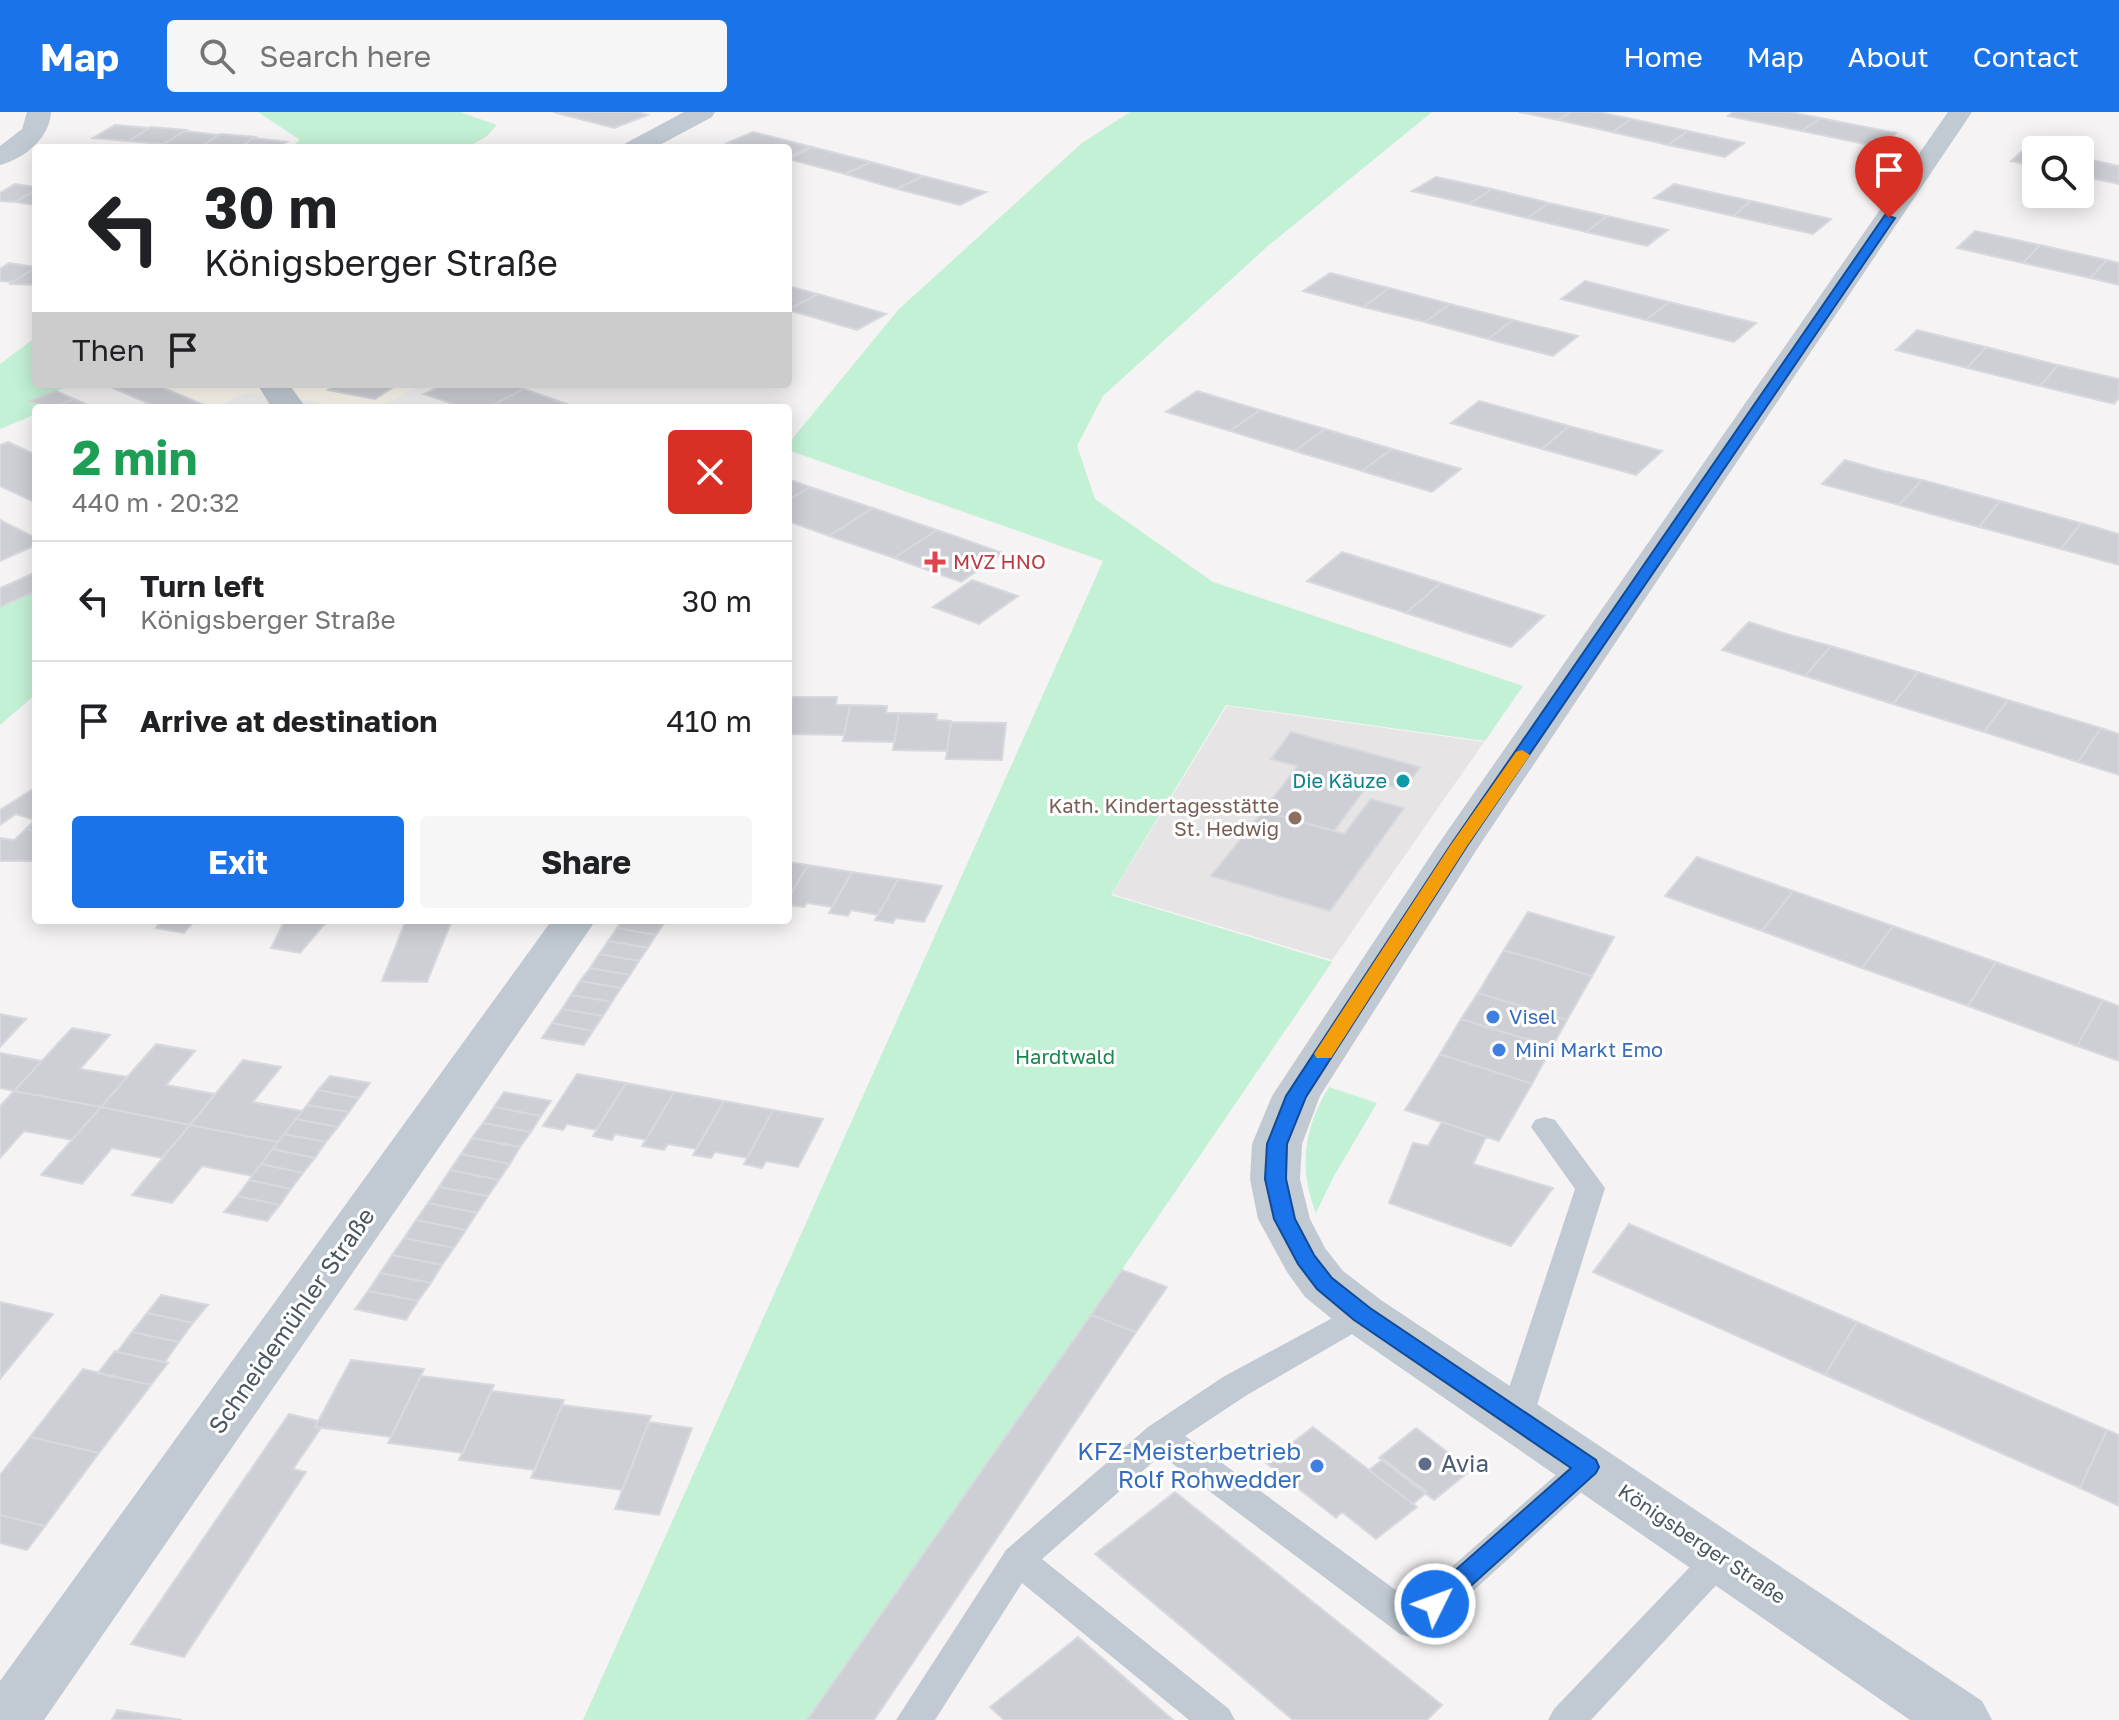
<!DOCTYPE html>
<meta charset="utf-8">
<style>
:root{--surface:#fff;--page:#f6f6f6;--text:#202124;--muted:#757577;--line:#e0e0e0;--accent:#1a73e8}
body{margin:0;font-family:"Golos Text",sans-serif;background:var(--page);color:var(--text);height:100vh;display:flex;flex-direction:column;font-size:30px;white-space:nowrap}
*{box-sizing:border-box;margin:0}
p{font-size:26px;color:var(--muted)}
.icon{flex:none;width:44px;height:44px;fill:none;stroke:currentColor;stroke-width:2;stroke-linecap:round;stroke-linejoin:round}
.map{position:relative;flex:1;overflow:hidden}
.side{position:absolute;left:32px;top:292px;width:760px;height:520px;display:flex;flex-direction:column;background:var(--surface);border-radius:8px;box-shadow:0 4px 20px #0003}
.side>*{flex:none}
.guide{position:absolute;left:32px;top:32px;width:760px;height:244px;border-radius:8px;box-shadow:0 4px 20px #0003;background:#fff;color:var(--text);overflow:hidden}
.tools{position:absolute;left:2022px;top:24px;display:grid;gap:16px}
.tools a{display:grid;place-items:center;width:72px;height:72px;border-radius:8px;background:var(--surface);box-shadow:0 4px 20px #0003;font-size:40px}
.pin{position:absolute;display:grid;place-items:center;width:68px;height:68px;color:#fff;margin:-82px -34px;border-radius:50% 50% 50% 0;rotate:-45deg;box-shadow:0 0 8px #0007}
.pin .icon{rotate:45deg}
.me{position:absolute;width:88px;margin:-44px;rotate:48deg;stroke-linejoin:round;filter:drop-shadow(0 0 6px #0008)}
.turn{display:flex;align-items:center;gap:28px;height:168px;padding:0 40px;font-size:36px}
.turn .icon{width:104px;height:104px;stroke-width:2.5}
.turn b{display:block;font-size:56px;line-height:68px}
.then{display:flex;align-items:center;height:76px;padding:0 40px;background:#0003;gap:16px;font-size:30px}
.round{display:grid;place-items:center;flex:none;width:84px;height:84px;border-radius:8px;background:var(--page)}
.head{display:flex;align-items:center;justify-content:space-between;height:136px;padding:0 40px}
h1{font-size:48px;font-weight:700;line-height:60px;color:#1e9e55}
.primary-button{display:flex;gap:16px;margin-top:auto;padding:16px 40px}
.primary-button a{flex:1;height:92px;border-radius:8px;background:var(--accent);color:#fff;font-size:32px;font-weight:700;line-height:92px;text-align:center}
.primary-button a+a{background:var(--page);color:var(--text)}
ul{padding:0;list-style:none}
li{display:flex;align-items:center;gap:24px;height:120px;padding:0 40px;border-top:2px solid var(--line)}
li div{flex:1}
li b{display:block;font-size:30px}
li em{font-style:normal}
header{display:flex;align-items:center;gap:48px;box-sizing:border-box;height:112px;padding:0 40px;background:var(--accent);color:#fff}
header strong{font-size:38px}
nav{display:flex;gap:44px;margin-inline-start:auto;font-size:28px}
.search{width:560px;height:72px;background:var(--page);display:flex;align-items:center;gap:20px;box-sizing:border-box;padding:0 28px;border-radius:8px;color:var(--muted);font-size:30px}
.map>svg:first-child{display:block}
</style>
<header>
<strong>Map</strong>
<div class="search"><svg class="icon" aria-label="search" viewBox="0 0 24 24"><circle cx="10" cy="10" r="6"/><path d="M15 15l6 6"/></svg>Search here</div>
<nav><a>Home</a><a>Map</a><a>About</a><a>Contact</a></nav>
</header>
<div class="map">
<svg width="2119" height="1608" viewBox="0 0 2119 1608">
<rect width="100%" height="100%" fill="#f5f3f3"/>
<path fill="#fdf9ef" d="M157,272H421L379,296H328L312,289L246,281L215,295Z"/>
<path fill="#e6e4e5" d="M1227,594L1484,630L1332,848L1112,782Z"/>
<path fill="#c3f1d5" d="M258,0H460L497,13L486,25L465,36H290L300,28Z
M1130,0H1432L1269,133L1103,284L1077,334L1095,387L1213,470L1523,574L1485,629L1226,593L1111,783L1332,850L1091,1203L807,1608H583L1103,449L788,338V332L899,197L1082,31Z
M36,225V272H73L31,289L44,296H36V302L0,317V252Z
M36,479V582L0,613V495Z
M1329,975L1377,991L1334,1064L1316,1101C1298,1056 1304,1016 1329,975Z"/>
<path fill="#cdcfd5" stroke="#d7d9de" stroke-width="2" d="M553,0H637L648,3L614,16Z
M1519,0H1571L1558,8Z
M1571,0H1598L1632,7L1612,20L1558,8Z
M1733,0H1790L1820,6L1802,19L1728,4Z
M1820,6L1896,21L1879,35L1802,19Z
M1632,7L1688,19L1668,33L1612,20Z
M115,13L149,16L128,29L93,26Z
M151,15L186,18L164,32L129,29Z
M184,19L218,23L198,36L162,33Z
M1688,19L1744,31L1725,45L1668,33Z
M753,20L812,35L788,45V36H746L727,31Z
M220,22L255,25L239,36H199Z
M253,26L287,30L277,36H239Z
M812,35L871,50L845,62L788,47Z
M2027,35L2043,38H2036V55L2011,49Z
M2088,47L2119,54V72L2080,64V55Z
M871,50L923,64L897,77L845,62Z
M923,64L986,80L960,93L897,77Z
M1436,65L1492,77L1469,92L1412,79Z
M15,72L36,75V78L15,90L0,89V81Z
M1674,72L1751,89L1733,104L1654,86Z
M1492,77L1549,91L1527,106L1469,92Z
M36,78V93L15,90Z
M1751,89L1831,107L1813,122L1733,104Z
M1549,91L1607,104L1586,120L1527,106Z
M1607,104L1668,118L1647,134L1586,120Z
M1975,119L2040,133L2023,151L1957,136Z
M2040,133L2107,148L2090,166L2023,151Z
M2107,148L2119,151V173L2090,166Z
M9,151L36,155L13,170L0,169V157Z
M36,155V173L9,172L13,170Z
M1330,161L1389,176L1363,195L1303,179Z
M1585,169L1669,190L1646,208L1561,187Z
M788,174L818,182L788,198Z
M1389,176L1450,192L1425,210L1363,195Z
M818,182L886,202L857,218L788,198Z
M1669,190L1756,211L1734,230L1646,208Z
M1450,192L1513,208L1488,227L1425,210Z
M1513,208L1578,224L1553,244L1488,227Z
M1917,218L1986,235L1967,256L1896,238Z
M1986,235L2058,253L2040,274L1967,256Z
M2058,253L2119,267V286L2114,292L2040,274Z
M104,272H154L210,296H159Z
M337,272H398L375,287L328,278Z
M445,272H508L524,277L486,296H465L424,282Z
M524,277L578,296H486Z
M56,279L74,287L52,296L30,289Z
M1197,279L1260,298L1230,319L1166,300Z
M74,287L95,296H52Z
M1479,289L1569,314L1542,337L1451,311Z
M1260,298L1325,317L1295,339L1230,319Z
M1569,314L1662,339L1636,363L1542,337Z
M1325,317L1392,337L1362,359L1295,339Z
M8,330L36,343V391L0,374V333Z
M1392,337L1461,357L1432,380L1362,359Z
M1845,348L1883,359L1922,368L1899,393L1822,372Z
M788,367L810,375L788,388Z
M1922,368L2000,389L1979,415L1899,393Z
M810,375L873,396L829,424L788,409V388Z
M2000,389L2081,411L2061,437L1979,415Z
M873,396L937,418L894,446L829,424Z
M0,408L36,426V433L0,449Z
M2081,411L2119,422V453L2061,437Z
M937,418L1003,441L961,470L894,446Z
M1342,440L1441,471L1406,501L1307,469Z
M36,460V479L0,495V476Z
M972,468L1018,484L979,512L933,495Z
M1441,471L1544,504L1511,535L1406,501Z
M1749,510L1790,523L1831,534L1805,564L1722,538Z
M1831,534L1918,560L1893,592L1805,564Z
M1918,560L2008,588L1984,620L1893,592Z
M792,585H837L836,593H850L844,623L788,622Z
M2008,588L2101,616L2078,650L1984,620Z
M850,593L887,594L886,601H899L894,630L843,629Z
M899,601L937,602L936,608L951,609L947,639L893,638Z
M951,610L1006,611L1002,648L946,647Z
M2101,616L2119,622V663L2078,650Z
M1291,620L1420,655L1404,678L1371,669L1334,719L1263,699L1297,654L1271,647Z
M36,675V719L26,717L35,708L16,702L0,713V698Z
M1371,687L1404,696L1330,799L1211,764L1263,699L1344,722Z
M26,717L36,719V749H0V726L14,728Z
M1697,745L1793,779L1762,819L1665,784Z
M788,750L808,753L788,787Z
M808,753L852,760L832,795L807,791L804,795L788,793V787Z
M852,760L898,767L878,803L851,798L848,804L829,801Z
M898,767L942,774L924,810L896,806L893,811L875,808Z
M1793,779L1893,814L1862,856L1762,819Z
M1528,800L1614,825L1592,864L1504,838Z
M161,808H195L184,821L156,816Z
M285,808H328L300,841L271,836Z
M406,808H452L427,870L382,869Z
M622,808H653L665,810L656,823L617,816Z
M1893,814L1996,850L1968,894L1862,856Z
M617,816L656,823L648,836L608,829Z
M608,829L648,836L639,849L599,842Z
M1504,838L1592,864L1567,908L1478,881Z
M599,842L639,849L630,863L590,856Z
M1996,850L2103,888L2077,934L1968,894Z
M590,856L630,863L621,876L580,869Z
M580,869L621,876L612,890L571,883Z
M1478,881L1567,908L1552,935L1461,907Z
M571,883L612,890L603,904L562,897Z
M2103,888L2119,894V949L2077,934Z
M562,897L603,904L593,919L552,911Z
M0,902L26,907L0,935Z
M1461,907L1552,935L1532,972L1440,942Z
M552,911L593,919L584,933L542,926Z
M72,916L110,923L80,957L127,965L101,995L14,979Z
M156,932L195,939L166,973L215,982L190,1013L101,995Z
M0,941L42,949L14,979L0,976Z
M1440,942L1532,972L1499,1029L1405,998Z
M243,948L281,955L253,990L302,999L278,1030L190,1013Z
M577,962L626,971L596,1018L567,1012L563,1018L543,1014Z
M330,964L370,971L359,986L318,978Z
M626,971L674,980L646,1028L615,1022L612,1028L593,1024Z
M318,978L359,986L349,1000L307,993Z
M14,979L101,995L72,1028L24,1019L0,1046V994Z
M504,980L551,989L541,1004L494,995Z
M674,980L724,989L696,1037L668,1032L664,1038L642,1034Z
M724,989L773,998L747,1046L715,1040L711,1046L693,1043Z
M307,993L349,1000L338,1015L296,1007Z
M101,995L190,1013L162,1046L112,1036L82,1072L41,1063Z
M494,995L541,1004L531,1020L483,1011Z
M773,998L823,1007L798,1055L766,1049L762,1056L744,1052Z
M296,1007L338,1015L326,1030L284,1022Z
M1442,1010L1486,1025L1473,1052L1553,1076L1511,1134L1389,1091L1413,1031L1428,1034Z
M483,1011L531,1020L520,1035L472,1026Z
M190,1013L278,1030L252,1064L202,1054L172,1091L132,1083Z
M284,1022L326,1030L315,1046L273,1037Z
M472,1026L520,1035L510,1052L461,1042Z
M273,1037L315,1046L303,1061L261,1052Z
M461,1042L510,1052L499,1068L450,1058Z
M261,1052L303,1061L291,1077L249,1068Z
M450,1058L499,1068L488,1084L439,1075Z
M249,1068L291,1077L280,1093L237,1084Z
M439,1075L488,1084L477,1101L428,1091Z
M237,1084L280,1093L267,1109L224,1100Z
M428,1091L477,1101L466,1118L416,1108Z
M416,1108L466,1118L454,1136L404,1126Z
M1629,1112L1857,1210L1825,1263L1593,1160Z
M404,1126L454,1136L442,1153L392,1143Z
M392,1143L442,1153L431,1171L380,1161Z
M1122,1158L1167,1175L1136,1220L1091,1203Z
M380,1161L431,1171L418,1189L368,1179Z
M368,1179L418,1189L406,1208L355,1197Z
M161,1183L208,1193L193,1211L147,1201Z
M0,1190L53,1202L0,1267Z
M147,1201L193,1211L179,1230L132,1220Z
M1091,1203L1136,1220L874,1608H807Z
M1857,1210L2107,1318L2080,1376L1825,1263Z
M132,1220L179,1230L165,1250L117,1240Z
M115,1239L117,1240L168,1251L151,1273L98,1261Z
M351,1248L424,1257L391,1325L315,1315Z
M83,1257L151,1273L99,1341L30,1325Z
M421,1264L494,1273L463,1341L388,1331Z
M492,1279L564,1288L535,1358L459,1348Z
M562,1293L651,1304L622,1378L531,1366Z
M289,1302L318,1309L315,1315L321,1316L293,1357L306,1360L184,1545L131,1532Z
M649,1310L692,1316L659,1403L615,1397Z
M1313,1315L1369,1358L1417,1395L1376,1427L1342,1400L1336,1406L1266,1351Z
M1416,1316L1471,1358L1434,1388L1379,1346Z
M2107,1318L2119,1323V1394L2080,1376Z
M30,1325L99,1341L45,1414L0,1403V1363Z
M1383,1347L1427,1380L1413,1392L1369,1358Z
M1175,1380L1442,1593L1427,1608H1293L1095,1442Z
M0,1403L45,1414L27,1438L0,1431Z
M1078,1525L1173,1608H1004L990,1595Z
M117,1598L182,1608H112Z"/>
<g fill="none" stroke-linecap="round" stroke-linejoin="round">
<path fill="#c1cad2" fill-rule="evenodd" d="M1545,1005L1555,1008L1605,1076L1533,1306L1528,1315L1516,1319L1504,1315L1499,1306L1575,1077L1531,1015L1535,1008Z
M1362,1190L1373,1194L1378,1202L1373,1210L1247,1283L1185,1324L1412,1490L1575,1346L1587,1342L1599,1346L1604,1355L1599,1364L1426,1522L1413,1526L1400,1522L1161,1343L1042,1447L1229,1597L1235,1608H1189L1022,1471L935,1608H896L1006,1438L1148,1315L1223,1265Z
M1721,1431L1733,1435L1739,1445L1733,1455L1591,1608H1548L1554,1597L1709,1435Z"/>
<path fill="#c1cad2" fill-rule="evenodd" d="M27,0H51C50,26 24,47 0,53V34L22,17Z
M684,0H715L712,5L654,36H622L626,31Z
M1948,0H1972L1479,734L1320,984L1302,1032L1300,1067L1310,1107L1325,1136L1343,1159L1381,1188L1982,1589L1992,1608H1910L1343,1216L1305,1185L1287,1160L1258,1107L1250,1067L1252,1032L1272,984L1437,734Z
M257,272H289L306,296H272Z
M552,808H596L44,1608H0V1569Z"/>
</g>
<path fill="#1a73e8" stroke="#114b97" stroke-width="2" d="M1885,103L1895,106L1467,734L1306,985L1287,1032L1286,1067L1295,1107L1314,1143L1332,1166L1370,1196L1596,1348L1599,1355L1596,1361L1443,1499L1435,1502L1426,1499L1422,1492L1426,1484L1571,1356L1354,1208L1317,1177L1298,1152L1274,1107L1265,1067L1267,1032L1286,984L1450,734Z"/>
<path fill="#f59e0b" d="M1522,638L1530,643L1467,734L1331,946H1317L1314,942L1450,734L1516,640Z"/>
<path fill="#e0444e" stroke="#fff" stroke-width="3" d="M931 438h8v8h8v8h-8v8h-8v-8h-8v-8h8z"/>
<circle fill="#0f9aa8" stroke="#fff" stroke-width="3" cx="1403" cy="669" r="8"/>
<circle fill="#8d6e63" stroke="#fff" stroke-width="3" cx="1295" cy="706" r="8"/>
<g fill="#3f7fe0" stroke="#fff" stroke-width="3">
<circle cx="1493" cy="905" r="8"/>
<circle cx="1499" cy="938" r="8"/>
<circle cx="1317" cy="1354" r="8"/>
</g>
<circle fill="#5c6f8a" stroke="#fff" stroke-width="3" cx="1425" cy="1352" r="8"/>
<g text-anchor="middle" stroke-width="6" stroke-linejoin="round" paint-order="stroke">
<g font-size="20" fill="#be3a42" stroke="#fff" text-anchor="start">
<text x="953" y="457">MVZ HNO</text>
</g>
<g font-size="20" fill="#0d838f" stroke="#fff" text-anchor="end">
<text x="1387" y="676">Die Käuze</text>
</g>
<g font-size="20" fill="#785e54" stroke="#fff" text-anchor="end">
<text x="1279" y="701">Kath. Kindertagesstätte<tspan x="1279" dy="23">St. Hedwig</tspan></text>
</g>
<g font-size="20" fill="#366cbe" stroke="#fff" text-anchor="start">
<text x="1509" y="912">Visel</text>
<text x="1515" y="945">Mini Markt Emo</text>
</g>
<g font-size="20" fill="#17864f" stroke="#fff">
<text x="1065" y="952">Hardtwald</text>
</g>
<g font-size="20" fill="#4a5661" stroke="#fff">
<text transform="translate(1702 1432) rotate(34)" y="7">Königsberger Straße</text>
</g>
<g font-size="24" fill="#4a5661" stroke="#fff">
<text transform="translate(292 1209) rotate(-55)" y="8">Schneidemühler Straße</text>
</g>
<g font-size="24" fill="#366cbe" stroke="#fff" text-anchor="end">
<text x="1301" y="1348">KFZ-Meisterbetrieb<tspan x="1301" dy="28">Rolf Rohwedder</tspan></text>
</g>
<g font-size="24" fill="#4e5e75" stroke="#fff" text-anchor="start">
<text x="1441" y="1360">Avia</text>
</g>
</g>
</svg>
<div class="tools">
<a><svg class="icon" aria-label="search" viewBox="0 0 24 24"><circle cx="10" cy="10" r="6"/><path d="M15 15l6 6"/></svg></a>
</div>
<div class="pin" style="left:1889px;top:106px;background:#d93025"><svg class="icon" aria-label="arrive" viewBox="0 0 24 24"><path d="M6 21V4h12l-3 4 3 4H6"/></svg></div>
<svg class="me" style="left:1435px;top:1492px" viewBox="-20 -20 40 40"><circle r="17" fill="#1a73e8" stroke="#fff" stroke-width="3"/><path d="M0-11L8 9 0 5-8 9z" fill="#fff"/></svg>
<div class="guide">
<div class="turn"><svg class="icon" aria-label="left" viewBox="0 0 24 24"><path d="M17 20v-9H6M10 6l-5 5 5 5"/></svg><div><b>30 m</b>Königsberger Straße</div></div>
<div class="then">Then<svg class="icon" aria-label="arrive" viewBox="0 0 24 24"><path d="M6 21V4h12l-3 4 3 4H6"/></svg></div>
</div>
<section class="side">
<div class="head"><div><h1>2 min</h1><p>440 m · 20:32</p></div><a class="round" style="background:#d93025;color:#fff"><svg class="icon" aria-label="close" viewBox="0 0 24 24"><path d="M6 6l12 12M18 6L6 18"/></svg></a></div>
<ul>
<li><svg class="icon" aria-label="left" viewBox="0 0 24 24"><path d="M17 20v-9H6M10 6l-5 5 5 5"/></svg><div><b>Turn left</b><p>Königsberger Straße</p></div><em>30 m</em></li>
<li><svg class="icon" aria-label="arrive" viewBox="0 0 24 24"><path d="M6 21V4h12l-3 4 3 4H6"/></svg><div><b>Arrive at destination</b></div><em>410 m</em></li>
</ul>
<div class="primary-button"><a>Exit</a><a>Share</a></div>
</section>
</div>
